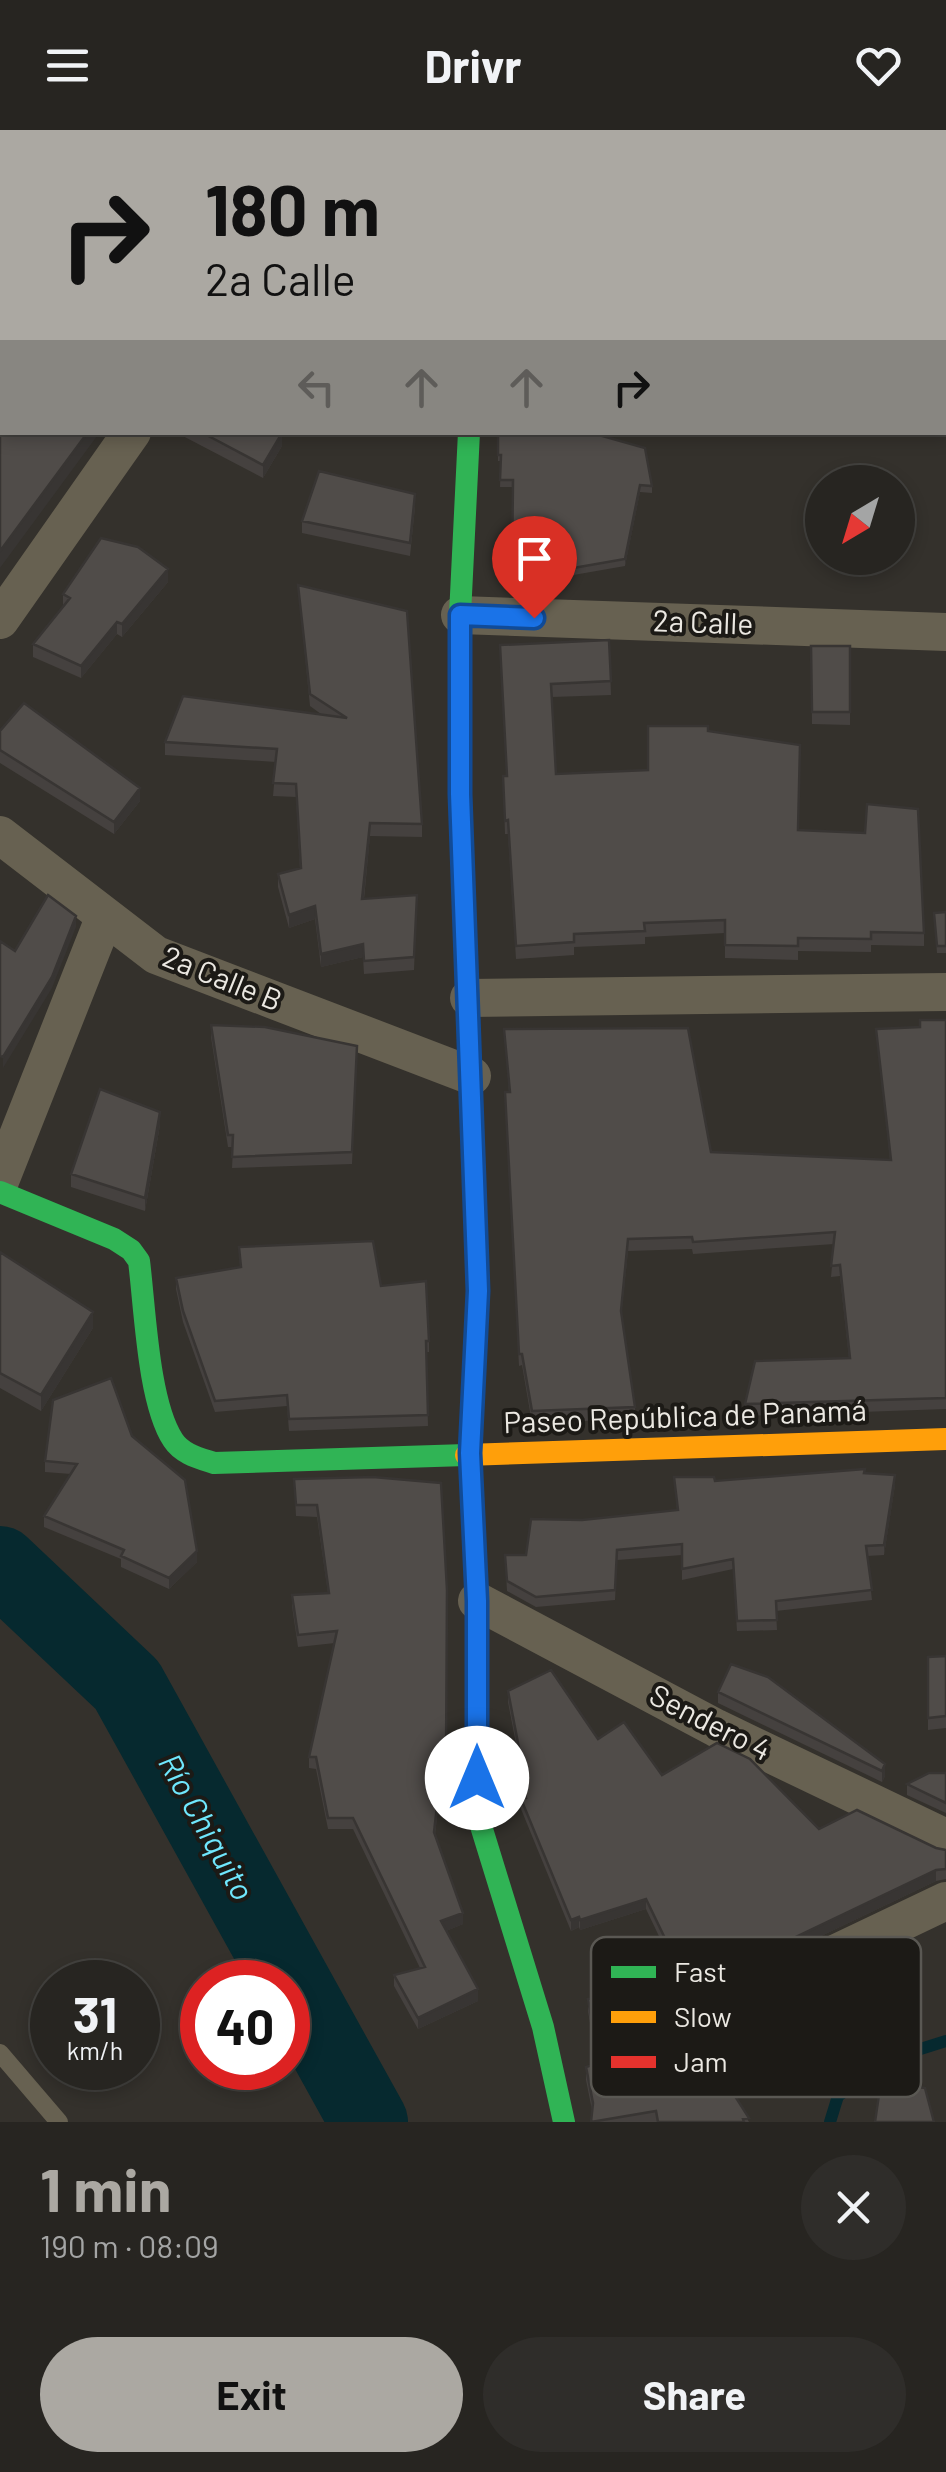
<!DOCTYPE html>
<meta charset="utf-8">
<style>
:root{--surface:#272521;--page:#2f2d2a;--text:#f1f3f6;--muted:#a4a5a5;--line:#43423f;--accent:#aba8a2}
body{margin:0;font-family:Barlow,sans-serif;background:var(--page);color:var(--text);height:100vh;display:flex;flex-direction:column;font-size:38px;white-space:nowrap}
*{box-sizing:border-box;margin:0}
p{font-size:32px;color:var(--muted)}
.icon{flex:none;width:55px;height:55px;fill:none;stroke:currentColor;stroke-width:2;stroke-linecap:round;stroke-linejoin:round}
.map{position:relative;height:1992px;overflow:hidden}
.panel{display:flex;flex-direction:column;background:var(--surface);flex:1}
.panel>*{flex:none}
.top-card{position:absolute;left:0px;top:0px;width:948px;height:305px;box-shadow:0 5px 15px #0003,0 0 0 2px var(--line);background:#aba8a2;color:#111;overflow:hidden}
.needle{width:65px;rotate:218deg}
.tools{position:absolute;left:805px;top:335px;display:grid;gap:20px}
.tools a{display:grid;place-items:center;width:110px;height:110px;border-radius:50%;background:var(--surface);box-shadow:0 5px 15px #0003,0 0 0 2px var(--line);font-size:50px}
.speed{position:absolute;left:30px;top:1830px;display:flex;gap:20px;font-size:50px;font-weight:700;text-align:center}
.speed>*{display:grid;place-content:center;width:130px;height:130px;border-radius:50%;background:var(--surface);box-shadow:0 5px 15px #0003,0 0 0 2px var(--line);line-height:1}
.speed small{font-size:25px;font-weight:400}
.speed .limit{border:15px solid #d22;background:#fff;color:#111}
.pin{position:absolute;display:grid;place-items:center;width:85px;height:85px;color:#fff;margin:-102px -42px;border-radius:50% 50% 50% 0;rotate:-45deg;box-shadow:0 0 10px #0007}
.pin .icon{rotate:45deg}
.me{position:absolute;width:110px;margin:-55px;rotate:0deg;stroke-linejoin:round;filter:drop-shadow(0 0 8px #0008)}
.turn{display:flex;align-items:center;gap:35px;height:210px;padding:0 40px;font-size:45px}
.turn .icon{width:130px;height:130px;stroke-width:2.5}
.turn b{display:block;font-size:70px;line-height:85px}
.lanes{display:flex;align-items:center;height:95px;padding:0 40px;background:#0003;justify-content:center;gap:50px;direction:ltr}
.lanes .off{opacity:.35}
.round{display:grid;place-items:center;flex:none;width:105px;height:105px;border-radius:52px;background:var(--page)}
.headline{display:flex;align-items:center;justify-content:space-between;height:170px;padding:0 40px}
h1{font-size:60px;font-weight:700;line-height:75px;color:var(--accent)}
.cta{display:flex;gap:20px;margin-top:auto;padding:20px 40px}
.cta a{flex:1;height:115px;border-radius:60px;background:var(--accent);color:#111;font-size:40px;font-weight:700;line-height:115px;text-align:center}
.cta a+a{background:var(--page);color:var(--text)}
header{display:flex;justify-content:space-between;align-items:center;height:130px;padding:0 40px;background:var(--surface);font-size:45px;font-weight:700}
.map>svg:first-child{display:block}
</style>
<header><svg class="icon" aria-label="menu" viewBox="0 0 24 24"><path d="M4 6h16M4 12h16M4 18h16"/></svg>Drivr<svg class="icon" aria-label="heart" viewBox="0 0 24 24"><path d="M12 20l-8-8c-3-5 5-10 8-4 3-6 11-1 8 4z"/></svg></header>
<div class="map">
<svg width="946" height="1992" viewBox="0 0 946 1992">
<rect width="100%" height="100%" fill="#34312c"/>
<g fill="none" stroke-linecap="round" stroke-linejoin="round">
<path stroke="#06292f" stroke-width="12" d="M830,1992L838,1966L895,1927L946,1911"/>
<path stroke="#06292f" stroke-width="78" d="M0,1435L127,1555L369,1992"/>
<path stroke="#676151" stroke-width="18" d="M0,1923L59,1992"/>
<path stroke="#676151" stroke-width="38" d="M859,0L898,2
M344,2L346,0
M945,6H946
M460,485L946,502
M0,490L132,302
M0,705L156,825L472,946
M469,868L946,862
M0,1051L105,786
M477,1471L716,1598L946,1708
M629,1922L946,1771"/>
<path stroke="#30b455" stroke-width="22" d="M469,302L460,485V664L470,941
M0,1062L114,1109L131,1120L139,1131C145,1178 148,1272 173,1310C182,1324 199,1328 214,1333L466,1325
M476,1448L477,1683L543,1897L564,1992"/>
<path stroke="#ff9f0a" stroke-width="22" d="M470,941L478,1161L470,1323L476,1448
M466,1325L946,1309"/>
<path stroke="#e5322d" stroke-width="22" d="M483,0V2"/>
</g>
<path fill="#45413f" d="M181,302H281L282,316L263,348L181,305Z
M498,302L600,305L652,356V363L640,362L625,436L562,447L512,443L513,357H500L501,331H498Z
M415,377L410,426L302,403V391Z
M168,452L122,507L117,504L81,548L33,527V514L63,477V464Z
M298,455L422,694V707L370,706L364,769L417,765L414,840L364,844L363,827L321,837L315,789L289,798L278,757V744L300,739L296,667L273,666L276,632L165,625V612L321,584L310,576Z
M609,510L611,565L552,567L556,644L648,640L708,601L799,700L924,803V816L871,815V822L798,821V830L725,828V803L645,807V814L574,817V825L516,829L508,704H505L503,646H507L500,528Z
M811,516H850V595L812,594Z
M0,601L140,671L114,704L0,633Z
M946,782V823H937L934,783Z
M946,890V1279L745,1286V1274L849,1228L840,1146L831,1147L834,1114L693,1124L692,1119L628,1121L621,1186L635,1277V1289L532,1293L522,1235L519,1236L505,973L509,962L504,899L711,1022L890,1030L876,899L920,897Z
M211,895L357,916L352,1034L232,1038L233,1017H228L211,907Z
M160,995L145,1081L71,1057V1044Z
M239,1117L381,1156L429,1211V1222H426L428,1296L289,1301L287,1276L215,1282L183,1192L176,1159V1148L240,1138Z
M0,1122L93,1198L41,1281L0,1258Z
M132,1306L197,1432L169,1459L121,1437V1429L44,1397V1386L71,1344L45,1342V1331Z
M864,1343L895,1355L884,1425L867,1426L872,1470L776,1481L777,1500L737,1501L733,1439L682,1450V1425L617,1430L615,1470L536,1477L507,1461L505,1425H526L582,1390L677,1380L674,1347L715,1351Z
M294,1349L447,1460L446,1643H442L435,1705L463,1794L446,1801L478,1871L418,1899L394,1856V1845L420,1838L353,1699H328L316,1639L309,1638V1627L335,1513L298,1517L292,1476V1465L328,1463L317,1387L296,1386Z
M946,1526V1598L928,1600V1527Z
M508,1561L598,1609L662,1645L819,1699L946,1720V1749L936,1751L689,1869L646,1779L580,1800L579,1797L571,1801L521,1679V1669H523L518,1651V1641L521,1640L508,1572Z
M718,1562L885,1634V1646L882,1652L718,1573Z
M946,1643V1683L907,1665V1654Z
M633,1851L672,1877L619,1902L610,1910L608,1916L609,1920L617,1928L628,1932L902,1885L764,1919V1922L746,1927L776,1945L733,1962L749,1992H591L592,1980L586,1950V1937L597,1934L588,1881V1869L633,1864Z"/>
<path fill="#383533" d="M88,302H100L0,438V421Z
M282,303V316L263,348V335Z
M640,355V362L625,436V429Z
M168,439V452L122,507V494Z
M117,492V504L81,548V536Z
M140,658V671L114,704V692Z
M370,693V706L362,782V769Z
M315,776V789L289,798V785Z
M76,786V797L52,858L3,938V927Z
M363,814V827L321,837V824Z
M160,982V995L145,1081V1068Z
M93,1182V1198L41,1281V1265Z
M895,1345V1355L884,1425V1415Z
M197,1421V1432L169,1459V1448Z
M885,1634V1646L882,1652V1641Z
M936,1740V1751L689,1869V1858Z
M646,1769V1779L580,1800V1790Z
M463,1783V1794L441,1803V1791Z
M579,1787V1797L571,1801V1790Z
M478,1859V1871L418,1899V1888Z
M672,1864V1877L619,1902L610,1910L607,1921V1908L610,1897L619,1889Z
M902,1873V1885L764,1919V1922L717,1935V1922L762,1907Z
M776,1932V1945L726,1965V1952Z"/>
<path fill="#504c49" stroke="#383533" stroke-width="2.5" d="M0,191L2,193V302H88L0,421Z
M201,302H281L282,303L263,335Z
M498,302H599V305L645,318L652,356L640,355L625,429L562,440L512,437L513,350H500L501,325H498Z
M319,341L415,364L410,413L302,391Z
M101,408L138,417L168,439L122,494L117,492L81,536L33,514L70,468L63,464Z
M298,455L407,481L422,694L370,693L362,769L417,765L414,827L364,831L363,814L321,824L315,776L289,785L278,744L301,738L296,654L273,653L277,619L165,612L183,566L347,588L310,564Z
M609,510L611,551L551,554L556,644L648,640V596H708V601L800,615L798,700L865,703L867,674L918,679L924,803L871,802V809L798,808V816L725,815V790L644,793L645,801L574,804V812L516,816L508,690L505,691L503,646H507L500,515Z
M811,516H850V582H812Z
M24,573L140,658L114,692L0,620V601Z
M48,765L76,786L52,847L3,927L0,926V811L15,821Z
M946,782V816H937L934,783Z
M920,890H946V1268L745,1274L755,1231L850,1228L840,1135L831,1136L835,1102L693,1112L692,1107L628,1109L621,1181L635,1277L532,1281L522,1224H519L505,962H510L504,899L688,898L711,1022L891,1030L876,899L920,897Z
M211,895L265,897L357,916L352,1022L232,1027L233,1005H228Z
M100,959L160,982L145,1068L71,1044Z
M373,1111L381,1156L426,1151L429,1211H426L428,1285L289,1289L287,1265L215,1271L183,1181L176,1148L241,1137L239,1117Z
M0,1122L93,1182L41,1265L0,1243Z
M111,1248L132,1306L185,1350L197,1421L169,1448L121,1426L124,1420L44,1386L77,1334L45,1331L53,1270Z
M865,1339L864,1343L895,1345L884,1415L866,1416L872,1460L776,1471L777,1490L737,1491L733,1429L682,1439V1414L617,1420L615,1460L536,1467L507,1451L505,1425H526L531,1389L582,1390L678,1380L674,1347H714L715,1351Z
M373,1347L441,1353L447,1460L446,1632H442L434,1702L463,1783L441,1791L478,1859L418,1888L394,1845L425,1837L353,1688H328L316,1627H309L337,1501L298,1505L292,1465L329,1463L317,1375H296L294,1349Z
M946,1526V1586L928,1588V1527Z
M731,1534L768,1547L885,1634L882,1641L718,1562Z
M551,1540L598,1609L624,1592L662,1645L717,1613L750,1629L819,1699L857,1680L936,1718L946,1720V1739L936,1740L689,1858L646,1769L580,1790L579,1787L571,1790L521,1669L526,1668L518,1641L523,1639L508,1561Z
M929,1643H946V1673L907,1654Z
M886,1811L902,1873L762,1907L764,1910L717,1922L776,1932L726,1952L749,1988L743,1989L744,1992H658L656,1981L591,1992L593,1973L586,1937L599,1933L588,1869L636,1863L633,1851L672,1864L619,1889L610,1897L607,1908L609,1920L617,1928L628,1932L639,1930Z
M881,1951L925,1958L934,1992H875Z"/>
<g fill="none" stroke-linecap="round" stroke-linejoin="round">
<g stroke="#114b97" stroke-width="25">
<path id="route" d="M477,1648V1471L470,1323L478,1161L460,664V485L534,488"/>
</g>
<use href="#route" stroke="#1a73e8" stroke-width="18"/>
</g>
<g text-anchor="middle" stroke-width="8" stroke-linejoin="round" paint-order="stroke">
<g font-size="30" fill="#ebe8e2" stroke="#1c1a16">
<text transform="translate(703 493) rotate(2)" y="10">2a Calle</text>
<text transform="translate(222 849) rotate(22)" y="10">2a Calle B</text>
<text transform="translate(685 1287) rotate(-2)" y="10">Paseo República de Panamá</text>
<text transform="translate(710 1593) rotate(27)" y="10">Sendero 4</text>
</g>
<g font-size="32" font-style="italic" fill="#6fe7fd" stroke="#1c1a16">
<text transform="translate(206 1697) rotate(61)" y="11">Río Chiquito</text>
</g>
</g>
<rect x="591" y="1807" width="330" height="160" rx="15" fill="#1c1a16" stroke="#5a5853" stroke-width="2.5"/>
<rect x="611" y="1836" width="45" height="12" fill="#30b455"/>
<rect x="611" y="1881" width="45" height="12" fill="#ff9f0a"/>
<rect x="611" y="1926" width="45" height="12" fill="#e5322d"/>
<g font-size="28" fill="#ebe8e2">
<text x="674" y="1852">Fast</text>
<text x="674" y="1897">Slow</text>
<text x="674" y="1942">Jam</text>
</g>
</svg>
<div class="tools">
<a><svg class="needle" viewBox="-14 -14 28 28"><path d="M0-13l5 13h-10z" fill="#e53935"/><path d="M0 13l5-13h-10z" fill="#a4a5a5"/></svg></a>
</div>
<div class="speed"><div>31<small>km/h</small></div><div class="limit">40</div></div>
<div class="pin" style="left:534px;top:488px;background:#d93025"><svg class="icon" aria-label="arrive" viewBox="0 0 24 24"><path d="M6 21V4h12l-3 4 3 4H6"/></svg></div>
<svg class="me" style="left:477px;top:1648px" viewBox="-20 -20 40 40"><circle r="19" fill="#fff"/><path d="M0-13L10 11 0 6-10 11z" fill="#1a73e8"/></svg>
<div class="top-card">
<div class="turn"><svg class="icon" aria-label="right" viewBox="0 0 24 24"><path d="M7 20v-9h11M14 6l5 5-5 5"/></svg><div><b>180 m</b>2a Calle</div></div>
<div class="lanes"><svg class="icon off" aria-label="left" viewBox="0 0 24 24"><path d="M17 20v-9H6M10 6l-5 5 5 5"/></svg><svg class="icon off" aria-label="ahead" viewBox="0 0 24 24"><path d="M12 20V5M6 11l6-6 6 6"/></svg><svg class="icon off" aria-label="ahead" viewBox="0 0 24 24"><path d="M12 20V5M6 11l6-6 6 6"/></svg><svg class="icon" aria-label="right" viewBox="0 0 24 24"><path d="M7 20v-9h11M14 6l5 5-5 5"/></svg></div>
</div>
</div>
<section class="panel">
<div class="headline"><div><h1>1 min</h1><p>190 m · 08:09</p></div><a class="round"><svg class="icon" aria-label="close" viewBox="0 0 24 24"><path d="M6 6l12 12M18 6L6 18"/></svg></a></div>
<div class="cta"><a>Exit</a><a>Share</a></div>
</section>
